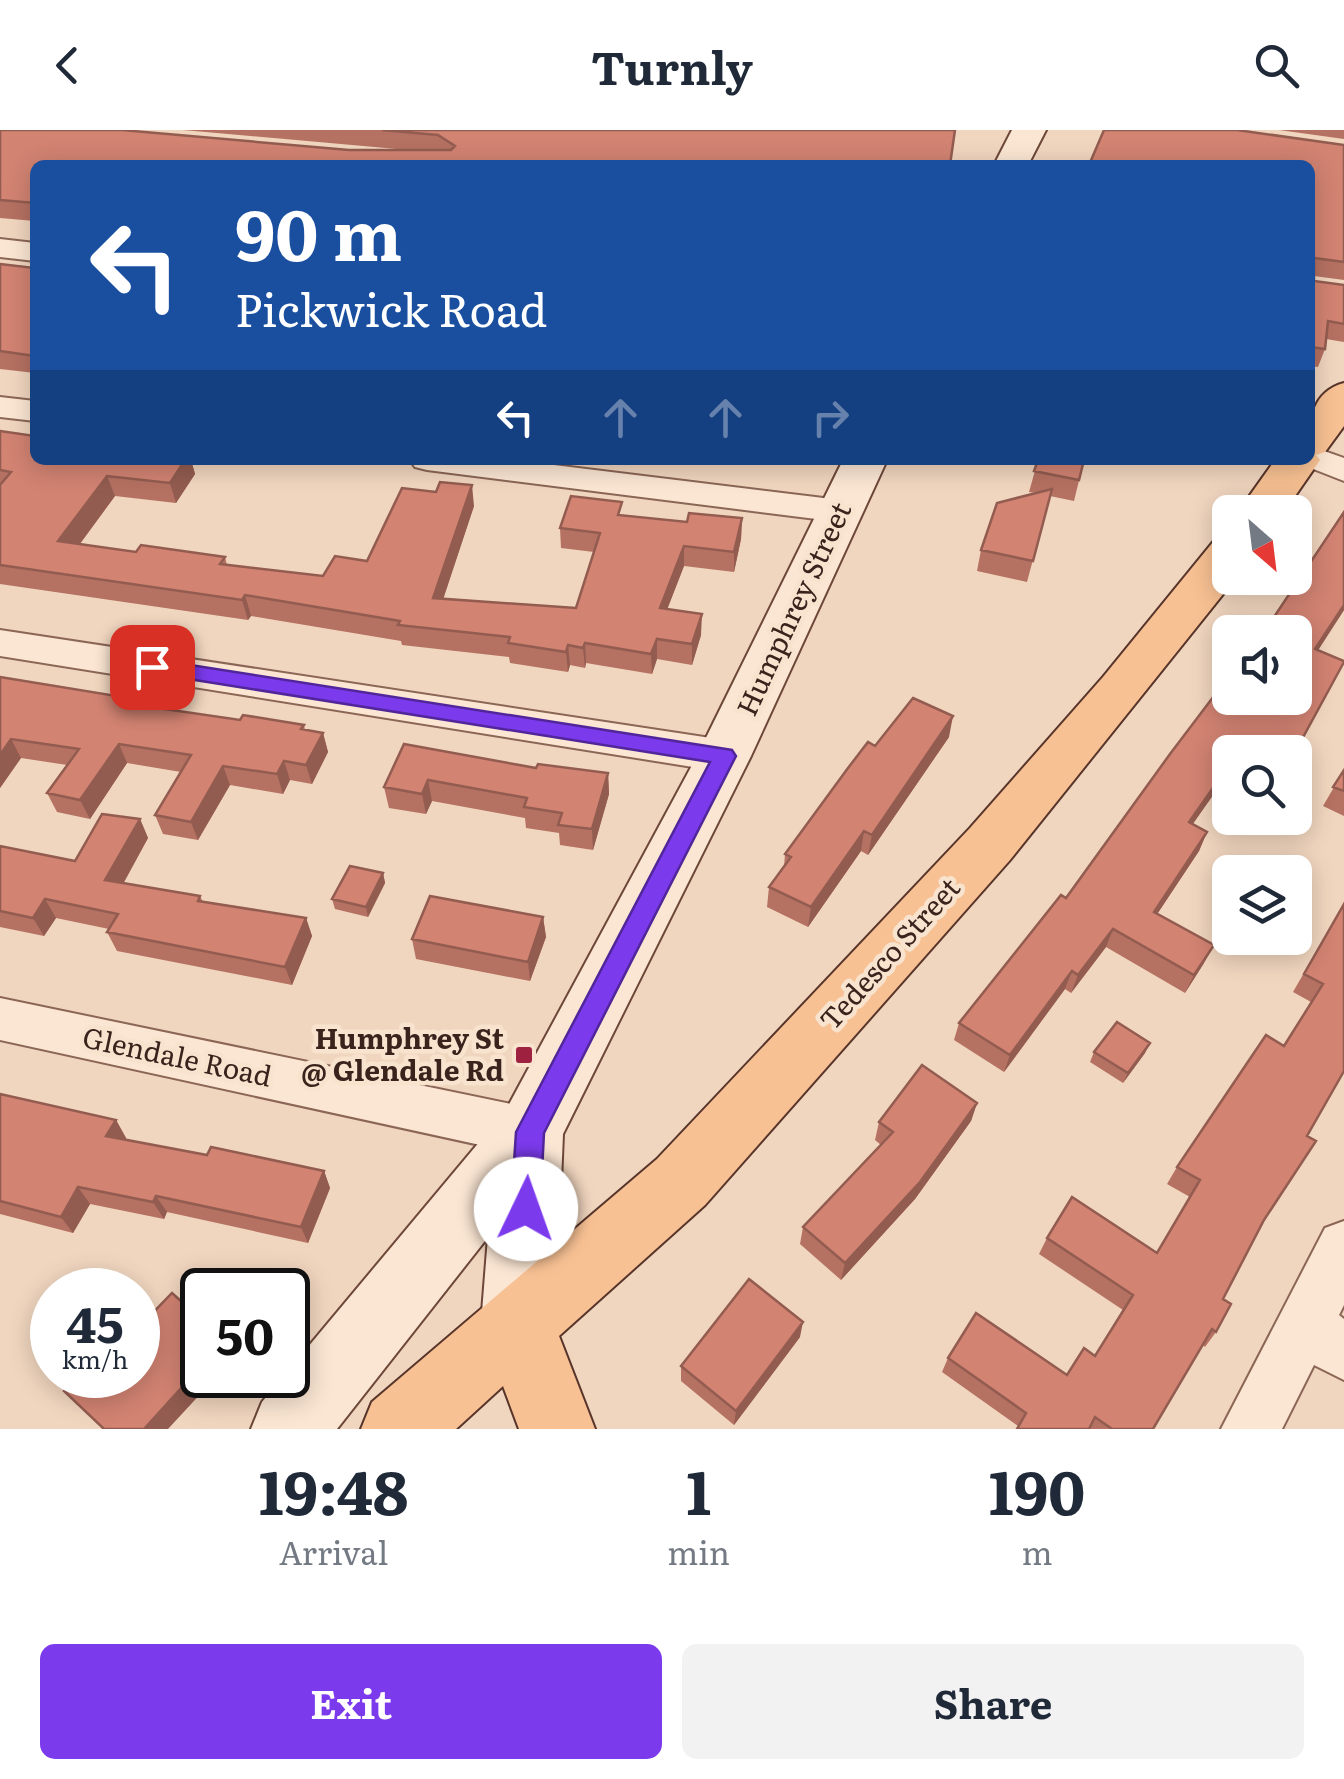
<!DOCTYPE html>
<style>
:root{--surface:#fff;--page:#f2f2f3;--text:#1f2937;--muted:#747a83;--accent:#7c3aed}
body{margin:0;font-family:Literata,serif;background:var(--page);color:var(--text);height:100vh;display:flex;flex-direction:column;font-size:38px;white-space:nowrap}
*{box-sizing:border-box;margin:0}
p{font-size:32px;color:var(--muted)}
.icon{flex:none;width:55px;height:55px;fill:none;stroke:currentColor;stroke-width:2;stroke-linecap:round;stroke-linejoin:round}
.map{position:relative;height:1299px;overflow:hidden}
.panel{display:flex;flex-direction:column;background:var(--surface);flex:1}
.panel>*{flex:none}
.banner{position:absolute;left:30px;top:30px;width:1285px;height:305px;border-radius:15px;box-shadow:0 5px 25px #0003;background:#1a4fa0;color:#fff;overflow:hidden}
.needle{width:65px;rotate:152deg}
.fabs{position:absolute;left:1212px;top:365px;display:grid;gap:20px}
.fabs a{display:grid;place-items:center;width:100px;height:100px;border-radius:15px;background:var(--surface);box-shadow:0 5px 25px #0003;font-size:50px}
.speed{position:absolute;left:30px;top:1138px;display:flex;gap:20px;font-size:50px;font-weight:700;text-align:center}
.speed>*{display:grid;place-content:center;width:130px;height:130px;border-radius:50%;background:var(--surface);box-shadow:0 5px 25px #0003;line-height:1}
.speed small{font-size:25px;font-weight:400}
.speed .limit{border:5px solid #111;border-radius:15px;background:#fff;color:#111}
.pin{position:absolute;display:grid;place-items:center;width:85px;height:85px;color:#fff;margin:-42px;border-radius:20px;box-shadow:0 5px 15px #0006}
.me{position:absolute;width:110px;margin:-55px;rotate:3deg;stroke-linejoin:round;filter:drop-shadow(0 0 8px #0008)}
.turn{display:flex;align-items:center;gap:35px;height:210px;padding:0 40px;font-size:45px}
.turn .icon{width:130px;height:130px;stroke-width:2.5}
.turn b{display:block;font-size:70px;line-height:85px}
.lanes{display:flex;align-items:center;height:95px;padding:0 40px;background:#0003;justify-content:center;gap:50px;direction:ltr}
.lanes .off{opacity:.35}
.eta{display:flex;justify-content:space-evenly;align-items:center;height:170px;text-align:center}
.eta b{font-size:60px;font-weight:700;line-height:70px}
.action{display:flex;gap:20px;margin-top:auto;padding:20px 40px}
.action a{flex:1;height:115px;border-radius:15px;background:var(--accent);color:#fff;font-size:40px;font-weight:700;line-height:115px;text-align:center}
.action a+a{background:var(--page);color:var(--text)}
header{display:flex;justify-content:space-between;align-items:center;height:130px;padding:0 40px;background:var(--surface);font-size:45px;font-weight:700}
.map>svg:first-child{display:block}
</style>
<header><svg class="icon" aria-label="back" viewBox="0 0 24 24"><path d="M15 5l-7 7 7 7"/></svg>Turnly<svg class="icon" aria-label="search" viewBox="0 0 24 24"><circle cx="10" cy="10" r="6"/><path d="M15 15l6 6"/></svg></header>
<div class="map">
<svg width="1344" height="1299" viewBox="0 0 1344 1299">
<rect width="100%" height="100%" fill="#f1d6bf"/>
<g fill="none" stroke-linecap="round" stroke-linejoin="round">
<g stroke="#8b6656" stroke-width="4">
<path id="minor" d="M0,109L35,113V131L0,127Z
M0,267L35,271V291L0,287Z
M1310,316L1344,328V351L1298,333L1296,330H1310Z
M410,330H513L840,370L853,373L858,381L853,389L840,392L427,340L415,337Z
M0,500L724,610L739,615L745,626L739,637L724,642L0,526Z
M0,868L530,978L548,985L556,1002L548,1019L530,1026L0,910Z
M1344,1091V1175L1339,1185L1344,1189V1250L1314,1235L1282,1299H1221L1325,1098Z"/>
</g>
<g stroke="#6d4739" stroke-width="4">
<path id="secondary" d="M1012,0H1046L1028,35H994Z
M843,330H887L751,626L563,1004L555,1195L544,1221L518,1232L492,1221L481,1195L488,1107L337,1299H251L262,1272L506,980L697,626Z"/>
</g>
<g stroke="#58352b" stroke-width="4">
<path id="primary" d="M1344,253V296L1325,322L1316,325L1320,330L1284,382H1238L1275,330H1310C1310,298 1307,263 1344,253Z
M1230,408V448H1236L1010,730L705,1075L559,1206L595,1299H519L503,1256L456,1299H361L372,1272L657,1029L970,698L1103,547L1213,412Z"/>
</g>
<use href="#minor" fill="#fbe6d3" fill-rule="evenodd"/>
<use href="#secondary" fill="#fbe6d3" fill-rule="evenodd"/>
<use href="#primary" fill="#f8c193" fill-rule="evenodd"/>
</g>
<path fill="#b57162" d="M0,0L349,20H408L183,0H955L950,35H35V91L0,88Z
M1279,0H1344V9Z
M1344,15V150L1314,146V151L1344,155V212L1326,209L1325,219L1318,237L1310,236V35Z
M0,134L35,138V243L0,239Z
M0,301L35,330H191L195,344L176,373L115,366L80,414L136,422L225,427L227,435L323,446L367,431L474,376L443,468L576,478L594,422L561,418L560,398L623,385L687,392L742,388L741,409L734,442L684,436L667,479L701,505L692,535L657,529L652,544L586,533L585,538L570,535L568,542L510,533L509,527L402,515L401,511L251,486L248,490L0,454Z
M1038,330H1084L1074,371L1050,366L1027,452L977,441L981,420L1036,363L1029,362Z
M1344,382V480L1318,520L1344,532L1335,550L1230,622V669L1216,661L1192,694L1207,702L1199,721L1157,784L1204,833L1185,863L1106,817L1071,863L1065,859L1004,942L954,910L959,893L1066,768L1230,568Z
M0,547L116,566H152L157,578L240,590L304,595L305,600L323,603L328,622L312,654L290,650L283,664L230,655L198,710L163,704L155,685L181,642L127,633L90,689L57,682L47,663L67,635L21,628L0,658Z
M949,607L868,725L861,721L808,797L767,777L769,757L784,737L785,724L875,616Z
M404,614L536,638L608,643L609,664L593,720L560,715L559,703L526,698L525,688L432,671L426,684L389,678L384,657Z
M1344,640V686L1323,676Z
M140,689L148,708L123,753L200,766L203,772L306,788L312,806L292,855L117,821L107,802L109,799L56,788L44,806L0,797V716L75,731Z
M383,743L385,753L368,787L335,779L332,769Z
M1344,773L1307,1006L1223,1169L1216,1202L1205,1217L1203,1215L1153,1299H1016L1018,1296L942,1242L948,1228L1067,1245L1095,1226L1123,1180L1039,1124L1047,1108L1157,1123L1190,1067L1167,1054L1177,1037L1284,916L1311,872L1293,862Z
M543,787L546,807L530,851L416,829L412,809Z
M1094,922L1145,923L1123,953L1090,932Z
M0,964L116,990L126,1008L125,1010L207,1025L324,1041L330,1058L308,1113L167,1082L164,1089L90,1074L73,1103L0,1084Z
M977,973L971,991L915,1069L841,1150L800,1114L803,1097L881,1015L875,1010L879,992Z
M800,1207L734,1295L681,1251V1236Z"/>
<path fill="#935c50" d="M185,330H191L195,344L176,373L170,353Z
M107,346L115,366L67,431L58,411Z
M472,355L474,376L437,488L433,468Z
M742,388L741,409L734,442V422Z
M684,416V436L660,498V478Z
M245,465L251,486L248,490L242,470Z
M1344,475V480L1306,539L1315,519Z
M702,484L701,505L692,535V514Z
M657,509V529L652,544L651,524Z
M585,513L586,533L585,538L583,518Z
M568,515L570,535L568,542L566,522Z
M953,586L949,607L868,725L872,705Z
M323,603L328,622L312,654L306,635Z
M11,609L21,628L0,658V625Z
M119,614L127,633L90,689L80,670Z
M284,631L290,650L283,664L277,644Z
M223,636L230,655L198,710L191,692Z
M1224,642L1216,661L1181,711L1189,692Z
M608,643L609,664L593,720L592,699Z
M428,650L432,671L426,684L422,664Z
M140,689L148,708L115,769L105,750Z
M864,701L861,721L808,797L811,777Z
M1207,702L1199,721L1146,801L1154,782Z
M383,743L385,753L368,787L366,777Z
M45,769L56,788L44,806L33,788Z
M543,787L546,807L530,851L528,832Z
M306,788L312,806L292,855L285,837Z
M1113,799L1106,817L1071,863L1078,845Z
M1214,815L1204,833L1185,863L1194,845Z
M1072,841L1065,859L1004,942L1010,925Z
M1150,913L1145,923L1123,953L1128,943Z
M977,973L971,991L915,1069L841,1150L845,1133Z
M116,990L126,1008L117,1024L106,1006Z
M324,1041L330,1058L308,1113L301,1097Z
M78,1057L90,1074L73,1103L61,1087Z
M156,1066L167,1082L164,1089L153,1072Z
M803,1192L800,1207L734,1295L736,1281Z
M202,1202V1229L189,1216Z
M202,1235V1245L217,1246L168,1299H144Z"/>
<path fill="#d28372" stroke="#935c50" stroke-width="2.5" d="M0,0H122L349,20H451L455,16L438,5L382,0H955L950,35H35V73L0,70Z
M1104,0H1237L1344,15V132L1314,128V151L1344,155V194L1328,191L1325,219L1310,217V35H1089Z
M0,134L35,138V226L0,221Z
M0,301L35,306V330H185L170,353L107,346L58,411L136,422L141,415L225,427L220,434L323,446L335,426L367,431L402,358L436,362L440,352L472,355L433,468L576,478L600,403L560,398L571,366L622,372L618,385L687,392L689,383L742,388L734,422L684,416L660,478L702,484L692,514L657,509L651,524L585,513L583,518L568,515L566,522L508,513L510,507L398,495L400,491L245,465L242,470L0,435V355L11,342L0,340Z
M1038,330H1084L1079,350L1034,341Z
M1052,359L1033,431L981,420L997,373Z
M1344,382V475L1315,519L1344,531V532L1295,622H1230V645L1224,642L1189,692L1207,702L1154,782L1214,815L1194,845L1113,799L1078,845L1072,841L1010,925L959,893L1061,765L1066,768L1170,624L1226,550L1230,552V568H1295V502H1264Z
M0,547L116,566L128,549L152,566L148,571L154,572L151,577L240,590L243,585L304,595L301,599L323,603L306,635L284,631L277,644L223,636L191,692L155,685L191,625L119,614L80,670L47,663L79,619L11,609L0,625Z
M913,568L953,586L872,705L864,701L811,777L769,757L791,727L785,724L848,638L868,612L875,616Z
M404,614L536,638L538,634L608,643L592,699L558,695L562,683L524,677L527,668L428,650L422,664L384,657Z
M1344,640V661L1333,657Z
M102,684L140,689L105,750L200,766L198,771L306,788L285,837L107,802L118,784L45,769L33,788L0,781V716L75,731Z
M350,736L383,743L366,777L332,769Z
M430,766L543,787L528,832L412,809Z
M1344,774V941L1307,1006L1316,1011L1264,1090L1223,1169L1231,1174L1216,1202L1212,1199L1153,1299H1112L1095,1287L1089,1299H1017L1026,1283L948,1228L976,1183L1067,1245L1084,1218L1095,1226L1133,1165L1047,1108L1072,1067L1157,1123L1200,1050L1177,1037L1266,905L1284,916L1323,854L1304,844Z
M1117,892L1150,913L1128,943L1094,922Z
M922,935L977,973L920,1052L845,1133L803,1097L893,1002L879,992Z
M0,964L116,990L106,1006L207,1025L211,1017L324,1041L301,1097L156,1066L153,1072L78,1057L61,1087L0,1071Z
M749,1149L803,1192L736,1281L681,1236Z
M172,1163L202,1190V1202L189,1216L202,1228V1235L144,1299H104L64,1261L80,1245H138V1193L140,1196Z"/>
<path fill="#7c3aed" stroke="#51269a" stroke-width="2.5" d="M152,529L732,620L736,626L544,1003L540,1079L536,1089L526,1093L515,1089L511,1079L516,1002L710,632L145,542L142,537L145,531Z"/>
<rect fill="#9f2140" stroke="#f8e3cf" stroke-width="4" x="514" y="915" width="20" height="20" rx="5"/>
<g text-anchor="middle" stroke-width="9" stroke-linejoin="round" paint-order="stroke">
<g font-size="28" fill="#3a231c" stroke="#f8e3cf">
<text transform="translate(794 479) rotate(-65)" y="10">Humphrey Street</text>
<text transform="translate(890 824) rotate(-48)" y="10">Tedesco Street</text>
<text transform="translate(177 927) rotate(12)" y="10">Glendale Road</text>
</g>
<g font-size="28" font-weight="bold" fill="#3a231c" stroke="#f8e3cf" text-anchor="end">
<text x="504" y="919">Humphrey St<tspan x="504" dy="32">@ Glendale Rd</tspan></text>
</g>
</g>
</svg>
<div class="fabs">
<a><svg class="needle" viewBox="-14 -14 28 28"><path d="M0-13l5 13h-10z" fill="#e53935"/><path d="M0 13l5-13h-10z" fill="#747a83"/></svg></a>
<a><svg class="icon" aria-label="sound" viewBox="0 0 24 24"><path d="M4 9h4l5-4v14l-5-4H4zM17 9q2 3 0 6"/></svg></a>
<a><svg class="icon" aria-label="search" viewBox="0 0 24 24"><circle cx="10" cy="10" r="6"/><path d="M15 15l6 6"/></svg></a>
<a><svg class="icon" aria-label="layers" viewBox="0 0 24 24"><path d="M12 4l9 5-9 5-9-5zM3 14l9 5 9-5"/></svg></a>
</div>
<div class="speed"><div>45<small>km/h</small></div><div class="limit">50</div></div>
<div class="pin" style="left:152px;top:537px;background:#d93025"><svg class="icon" aria-label="arrive" viewBox="0 0 24 24"><path d="M6 21V4h12l-3 4 3 4H6"/></svg></div>
<svg class="me" style="left:526px;top:1079px" viewBox="-20 -20 40 40"><circle r="19" fill="#fff"/><path d="M0-13L10 11 0 6-10 11z" fill="#7c3aed"/></svg>
<div class="banner">
<div class="turn"><svg class="icon" aria-label="left" viewBox="0 0 24 24"><path d="M17 20v-9H6M10 6l-5 5 5 5"/></svg><div><b>90 m</b>Pickwick Road</div></div>
<div class="lanes"><svg class="icon" aria-label="left" viewBox="0 0 24 24"><path d="M17 20v-9H6M10 6l-5 5 5 5"/></svg><svg class="icon off" aria-label="ahead" viewBox="0 0 24 24"><path d="M12 20V5M6 11l6-6 6 6"/></svg><svg class="icon off" aria-label="ahead" viewBox="0 0 24 24"><path d="M12 20V5M6 11l6-6 6 6"/></svg><svg class="icon off" aria-label="right" viewBox="0 0 24 24"><path d="M7 20v-9h11M14 6l5 5-5 5"/></svg></div>
</div>
</div>
<section class="panel">
<div class="eta">
<div><b>19:48</b><p>Arrival</p></div>
<div><b>1</b><p>min</p></div>
<div><b>190</b><p>m</p></div>
</div>
<div class="action"><a>Exit</a><a>Share</a></div>
</section>
